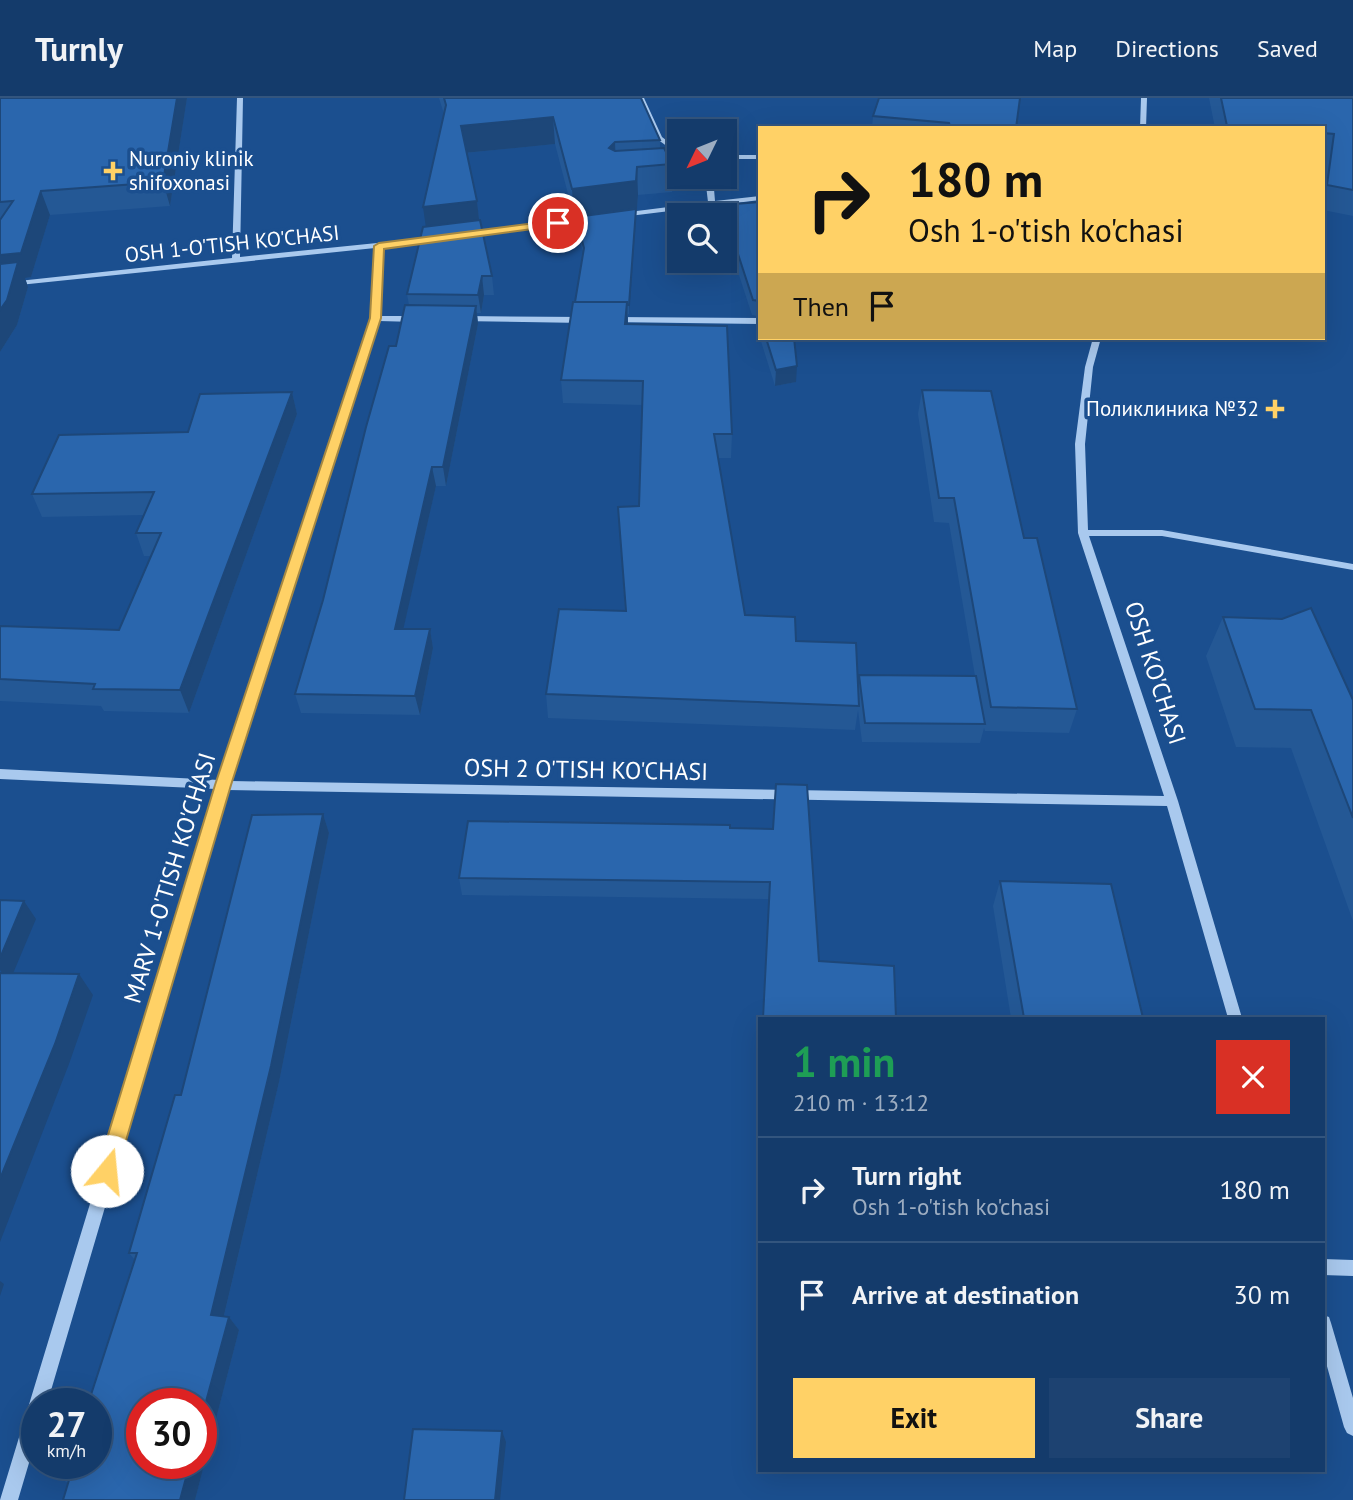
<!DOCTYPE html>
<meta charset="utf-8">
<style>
:root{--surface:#143b6b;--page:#1d4271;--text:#f1f3f6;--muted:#9dadc1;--line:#33557e;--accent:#ffd166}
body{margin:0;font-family:"PT Sans",sans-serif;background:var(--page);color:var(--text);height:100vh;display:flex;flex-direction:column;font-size:26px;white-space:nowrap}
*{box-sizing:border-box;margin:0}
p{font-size:23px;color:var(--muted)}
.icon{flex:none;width:38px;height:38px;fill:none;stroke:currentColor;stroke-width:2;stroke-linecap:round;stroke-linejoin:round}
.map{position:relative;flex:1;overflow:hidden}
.sheet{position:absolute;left:758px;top:919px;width:567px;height:455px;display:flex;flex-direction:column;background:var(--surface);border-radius:0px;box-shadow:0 7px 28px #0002,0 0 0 2px var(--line)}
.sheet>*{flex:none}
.hud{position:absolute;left:758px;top:28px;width:567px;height:214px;border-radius:0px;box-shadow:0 7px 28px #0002,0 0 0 2px var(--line);background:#ffd166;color:#111;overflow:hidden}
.needle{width:46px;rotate:227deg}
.fabs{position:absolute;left:667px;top:21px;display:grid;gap:14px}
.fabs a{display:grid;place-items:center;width:70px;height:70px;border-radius:0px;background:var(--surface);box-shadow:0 7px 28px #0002,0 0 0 2px var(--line);font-size:35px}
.speed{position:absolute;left:21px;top:1290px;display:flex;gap:14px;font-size:35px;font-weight:700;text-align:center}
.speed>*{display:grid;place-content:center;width:91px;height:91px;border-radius:50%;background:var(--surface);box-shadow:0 7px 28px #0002,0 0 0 2px var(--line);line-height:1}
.speed small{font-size:18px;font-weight:400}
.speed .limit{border:10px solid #d22;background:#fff;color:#111}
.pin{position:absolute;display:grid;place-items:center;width:60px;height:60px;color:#fff;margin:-30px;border:4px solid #fff;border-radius:50%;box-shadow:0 2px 7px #0007}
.me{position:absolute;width:77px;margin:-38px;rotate:17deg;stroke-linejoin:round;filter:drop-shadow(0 0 5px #0008)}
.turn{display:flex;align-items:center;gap:24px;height:147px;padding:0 35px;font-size:32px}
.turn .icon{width:91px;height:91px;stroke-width:2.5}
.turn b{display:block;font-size:49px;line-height:60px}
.then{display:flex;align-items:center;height:66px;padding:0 35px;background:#0003;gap:14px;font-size:26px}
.round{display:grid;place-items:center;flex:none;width:74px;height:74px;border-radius:0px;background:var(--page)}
.head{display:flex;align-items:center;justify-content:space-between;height:119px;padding:0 35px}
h1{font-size:42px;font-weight:600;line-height:52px;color:#1e9e55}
.cta{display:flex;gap:14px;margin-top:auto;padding:14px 35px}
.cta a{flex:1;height:80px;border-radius:0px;background:var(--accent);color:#111;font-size:28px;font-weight:600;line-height:80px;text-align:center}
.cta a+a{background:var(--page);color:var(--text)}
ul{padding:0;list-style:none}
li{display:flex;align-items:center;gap:21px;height:105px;padding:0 35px;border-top:2px solid var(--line)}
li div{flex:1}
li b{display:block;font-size:26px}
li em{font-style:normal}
header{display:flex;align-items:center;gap:42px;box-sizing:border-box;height:98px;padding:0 35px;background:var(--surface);border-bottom:2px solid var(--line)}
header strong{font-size:33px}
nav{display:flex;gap:38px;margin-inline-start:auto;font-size:24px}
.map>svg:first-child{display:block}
</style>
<header>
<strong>Turnly</strong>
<nav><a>Map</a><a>Directions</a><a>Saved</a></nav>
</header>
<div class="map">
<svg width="1353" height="1402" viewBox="0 0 1353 1402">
<rect width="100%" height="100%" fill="#1b4f8f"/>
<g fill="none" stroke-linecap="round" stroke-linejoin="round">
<path fill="#a9c9ee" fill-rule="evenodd" d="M237,0H243L240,159L436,139L440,141L436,143L383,149L380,218H416L420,221L416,224L379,223L231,683L1164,698L1078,435L1075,346L1085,269L1093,240H1101L1093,269L1085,346L1088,432H1162L1353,466V472L1162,438H1089L1178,703L1242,920H1228L1167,708L228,692L47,1306H37V1338L18,1402H0L216,691L0,681V671L219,682L372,220L375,150L0,189V185L232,160Z
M638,0H644L662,39L679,52V57L657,41Z
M1141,0H1147L1146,30H1140Z
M724,57H760V61H724Z
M679,70V74L655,76L651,74L655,72Z
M705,79H713L715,103L760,98V102L621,119L617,117L621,115L708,104Z
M592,119H595V123L468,139L464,137L468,135Z
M462,218L584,219L588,222L584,225L459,223V219Z
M613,219L760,220V226L610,224L609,222Z
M1323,1161L1353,1162V1178L1323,1177Z
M1323,1217L1329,1219L1331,1225L1353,1300V1338L1347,1335L1344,1329L1323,1254Z"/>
</g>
<path fill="#245895" d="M0,0H187L170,108L50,117L31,179L25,180L28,189L17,227L0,254Z
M439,0H641L660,42V51L672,66V94L638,97L637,110L574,119L555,46L466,55L477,103L479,122L492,178L494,197H484L481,215H477L478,226L446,388H436L403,531H430L433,550L420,617L301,615L295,596L396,248L409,207L407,196L426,129L444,16Z
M1209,0H1353V118L1323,112V73L1325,60H1323V30H1215Z
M873,18L1016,30H872Z
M760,104V239L756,229L757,218L752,217L724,131V117H722V107Z
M576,119L636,120L629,216H628V227L732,336L731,360H718L745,517L796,543L858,586L859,577L975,578L949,425L934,424L918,316L922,292L1024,440L1077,611L1069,635L985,633L984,630L980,645L862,644L858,612L855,632L548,620L546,596L625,513L618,409L639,408L642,307L563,305L561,282L583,154L576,128Z
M760,240H794L796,284L775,288Z
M292,294L297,316L189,615L104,613L101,608L0,603V528L119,532L151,458H144L136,435L144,417L42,419L32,396L188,334Z
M1223,519L1353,602V823L1291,650L1236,649L1206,558Z
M776,686L819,863L896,920H762L769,801L462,797L459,780L730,730L773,731Z
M323,716L329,735L279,984L224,1218L229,1219L239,1232L195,1402H63L68,1385L63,1382L135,1162L129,1155L181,997Z
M1000,783L1143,920H1011L993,808Z"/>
<path fill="#1d4779" d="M177,0H187L170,108L163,84Z
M553,19L555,46L464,55L461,28Z
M615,44L616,71L609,50Z
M637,69L638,97L637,110L574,119L572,91Z
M41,93L50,117L31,179L25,180L28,189L17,227L0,254V157Z
M477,103L480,130L427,137L423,109Z
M636,111V120L629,216V207Z
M482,178L484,197L481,215L478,197Z
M627,204L628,228L625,226Z
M476,208L478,226L446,388L443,369Z
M797,268L796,284L775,288L776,272Z
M292,294L297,316L189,615L180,592Z
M432,369L436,388L399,550L395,531Z
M430,531L433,550L420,617L415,598Z
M323,716L329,735L279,984L221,1230L211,1217Z
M24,803L36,821L9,885L0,872V860Z
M79,876L93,897L69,966L0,1144V1081Z
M0,1183L4,1186L0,1198Z
M229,1219L239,1232L195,1402H180L190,1365H201V1322Z
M502,1333L506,1344L500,1402H495Z"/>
<path fill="#2a66ad" stroke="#1d4779" stroke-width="2" d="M0,0H177L163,84L41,93L21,155L0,157V122L13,103L0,104Z
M444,0H641L660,42L615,44L609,50L615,53L664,50L672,66L637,69L636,83L572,91L553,19L461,28L477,103L423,109L446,7Z
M879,0H1020L1016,30H951L949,25L873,18Z
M1221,0H1353V92L1327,87L1334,36L1323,35V30H1251L1227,28Z
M760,104V203L753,202L722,107Z
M636,111L629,207H627V204H575L584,150L576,119Z
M480,122L492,178H482L478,197L407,196L423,129Z
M18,164L7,202L0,212V166Z
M573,204H627L625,226L727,228L732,336H714L745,517L795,519L796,543L856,545L859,608L546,596L559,511L626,513L618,409L639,408L643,283L561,282Z
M405,207L476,208L443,369H432L395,531H430L415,598L295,596L323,502L366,329L389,248H396Z
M766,240H794L797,268L776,272Z
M922,292L991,293L1024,440H1037L1077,611L991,609L954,400H939Z
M292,294L180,592L93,591L95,586L0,581V528L119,532L161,435H136L154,394L32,396L59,337L188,334L200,296Z
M1311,510L1353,602V720L1311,612L1255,611L1223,519L1282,521Z
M859,577L976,578L985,626L865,625Z
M776,686L807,687L819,863L894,868L896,920H763L770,784L459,780L468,723L730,727V730L773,731Z
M323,716L271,968L211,1217L229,1219L201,1322V1306H142V1365H190L180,1402H63L69,1382H63L68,1365H96V1306H88L137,1155H129L175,997H181L252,717Z
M1000,783L1111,786L1143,920H1024Z
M0,802L24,803L0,860Z
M0,875L79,876L55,946L0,1081Z
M413,1331L502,1333L495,1402H404Z"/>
<path fill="#ffd166" stroke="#a68842" stroke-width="2" d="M558,122L563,125L562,127L384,151L381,220L231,687L117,1073L114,1080L107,1083L100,1080L97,1073L215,687L370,220L374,148L379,145Z"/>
<g fill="#ffd166" stroke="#1b4f8f" stroke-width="2.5">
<path d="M109.5 62.5h7v7h7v7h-7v7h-7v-7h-7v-7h7z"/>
<path d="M1271.5 300.5h7v7h7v7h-7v7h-7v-7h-7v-7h7z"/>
</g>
<g text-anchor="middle" stroke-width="7" stroke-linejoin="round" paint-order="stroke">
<g font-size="21" fill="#fff" stroke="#1b4f8f" text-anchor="start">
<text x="129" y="68">Nuroniy klinik<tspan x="129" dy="24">shifoxonasi</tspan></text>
<text x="1259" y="318" text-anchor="end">Поликлиника №32</text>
</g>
<g font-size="21" fill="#fff" stroke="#1b4f8f">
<text transform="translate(232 146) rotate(-6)" y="7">OSH 1-O'TISH KO'CHASI</text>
</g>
<g font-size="24" fill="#fff" stroke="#1b4f8f">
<text transform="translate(1155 575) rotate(72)" y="8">OSH KO'CHASI</text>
<text transform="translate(586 672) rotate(1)" y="8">OSH 2 O'TISH KO'CHASI</text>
<text transform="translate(170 780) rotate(-73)" y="8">MARV 1-O'TISH KO'CHASI</text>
</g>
</g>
</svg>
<div class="fabs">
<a><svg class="needle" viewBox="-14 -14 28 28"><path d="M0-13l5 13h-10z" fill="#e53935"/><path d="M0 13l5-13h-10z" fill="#9dadc1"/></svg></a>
<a><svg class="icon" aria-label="search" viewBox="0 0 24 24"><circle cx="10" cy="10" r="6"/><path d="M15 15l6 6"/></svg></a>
</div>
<div class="speed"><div>27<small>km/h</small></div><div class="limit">30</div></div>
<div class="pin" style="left:558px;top:125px;background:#d93025"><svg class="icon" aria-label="arrive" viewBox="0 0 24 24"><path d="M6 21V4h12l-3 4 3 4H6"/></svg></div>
<svg class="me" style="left:107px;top:1073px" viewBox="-20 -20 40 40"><circle r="19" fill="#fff"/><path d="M0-13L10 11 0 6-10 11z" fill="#ffd166"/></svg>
<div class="hud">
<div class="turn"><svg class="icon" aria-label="right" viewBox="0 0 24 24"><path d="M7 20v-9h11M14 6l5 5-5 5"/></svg><div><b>180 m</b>Osh 1-o'tish ko'chasi</div></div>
<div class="then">Then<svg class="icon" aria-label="arrive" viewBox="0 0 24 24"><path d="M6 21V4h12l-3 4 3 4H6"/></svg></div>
</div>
<section class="sheet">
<div class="head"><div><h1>1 min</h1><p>210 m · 13:12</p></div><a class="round" style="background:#d93025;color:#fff"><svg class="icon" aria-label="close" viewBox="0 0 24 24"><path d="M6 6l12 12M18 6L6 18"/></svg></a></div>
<ul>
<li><svg class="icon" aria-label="right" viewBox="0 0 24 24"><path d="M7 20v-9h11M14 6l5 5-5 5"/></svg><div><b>Turn right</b><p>Osh 1-o'tish ko'chasi</p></div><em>180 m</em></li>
<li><svg class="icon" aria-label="arrive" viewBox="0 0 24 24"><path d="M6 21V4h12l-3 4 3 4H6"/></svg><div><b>Arrive at destination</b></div><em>30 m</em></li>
</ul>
<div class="cta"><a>Exit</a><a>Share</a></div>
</section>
</div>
